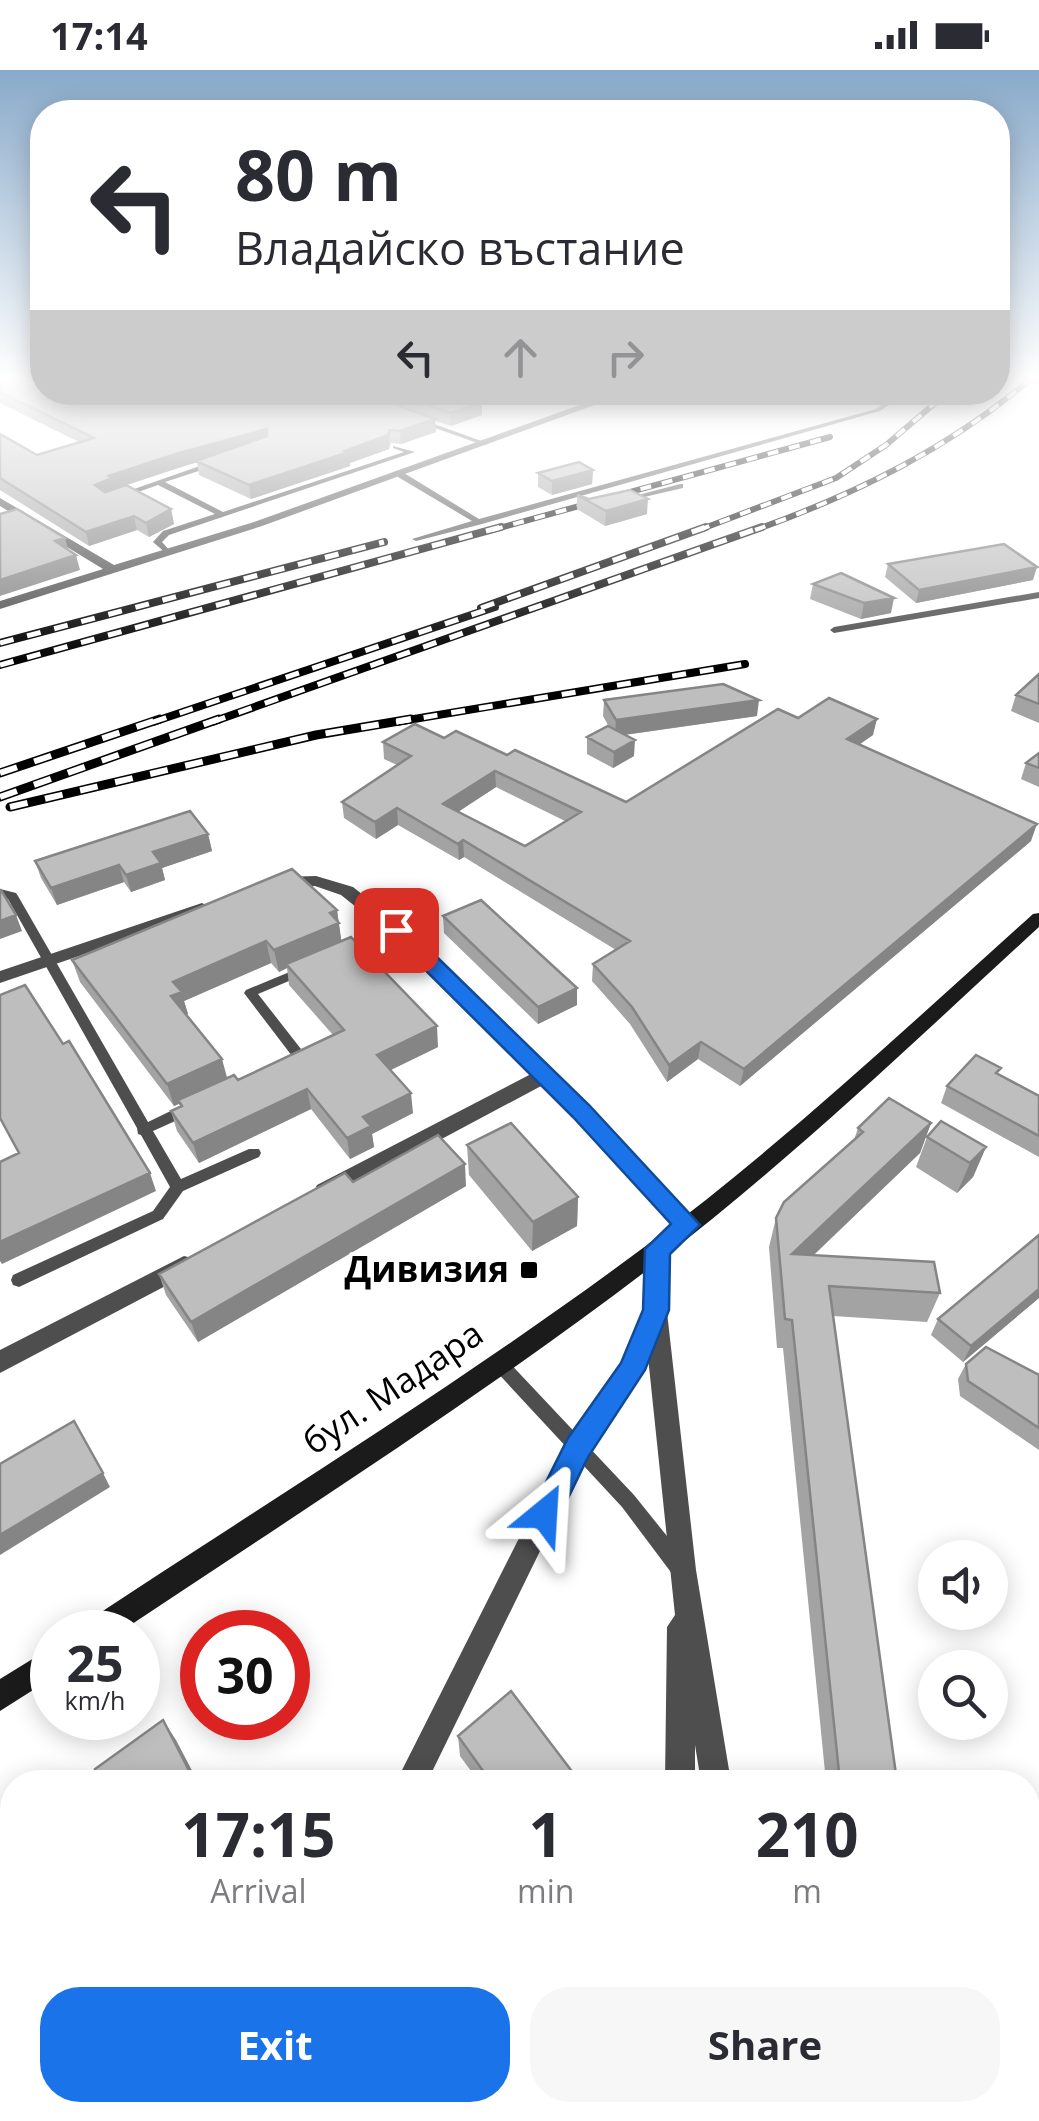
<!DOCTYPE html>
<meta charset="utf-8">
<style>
:root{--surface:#fff;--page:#f7f7f7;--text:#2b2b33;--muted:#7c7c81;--accent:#1a73e8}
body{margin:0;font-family:"Open Sans",sans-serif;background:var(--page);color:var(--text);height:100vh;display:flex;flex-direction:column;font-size:38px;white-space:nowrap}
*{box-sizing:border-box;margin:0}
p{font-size:32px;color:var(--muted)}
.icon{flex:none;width:55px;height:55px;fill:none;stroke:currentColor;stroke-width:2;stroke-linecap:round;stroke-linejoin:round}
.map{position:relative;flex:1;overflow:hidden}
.sheet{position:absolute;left:0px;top:1700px;width:1040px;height:352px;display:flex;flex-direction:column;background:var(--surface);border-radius:40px 40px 0 0;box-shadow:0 5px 25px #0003}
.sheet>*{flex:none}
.guide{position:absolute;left:30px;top:30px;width:980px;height:305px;border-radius:40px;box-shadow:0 5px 25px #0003;background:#fff;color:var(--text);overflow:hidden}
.fabs{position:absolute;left:918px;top:1470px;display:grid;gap:20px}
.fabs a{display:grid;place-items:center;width:90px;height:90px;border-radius:50%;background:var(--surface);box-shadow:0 5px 25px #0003;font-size:50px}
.speed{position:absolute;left:30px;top:1540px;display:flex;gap:20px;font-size:50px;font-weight:700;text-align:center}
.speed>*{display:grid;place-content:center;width:130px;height:130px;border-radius:50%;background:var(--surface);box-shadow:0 5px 25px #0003;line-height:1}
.speed small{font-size:25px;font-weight:400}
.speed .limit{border:15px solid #d22;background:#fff;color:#111}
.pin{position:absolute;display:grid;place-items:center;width:85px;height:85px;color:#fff;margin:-42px;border-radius:20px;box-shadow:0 5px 15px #0006}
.me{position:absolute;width:110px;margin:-55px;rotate:27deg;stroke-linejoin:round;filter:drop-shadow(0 0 8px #0008)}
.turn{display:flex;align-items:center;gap:35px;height:210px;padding:0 40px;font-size:45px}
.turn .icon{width:130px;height:130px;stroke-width:2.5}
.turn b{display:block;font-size:70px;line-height:85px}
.lanes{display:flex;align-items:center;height:95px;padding:0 40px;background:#0003;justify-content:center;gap:50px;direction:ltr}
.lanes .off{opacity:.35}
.eta{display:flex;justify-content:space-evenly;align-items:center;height:170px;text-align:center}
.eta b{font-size:60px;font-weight:700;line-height:70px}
.primary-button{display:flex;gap:20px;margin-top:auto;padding:20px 40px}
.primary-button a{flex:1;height:115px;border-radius:40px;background:var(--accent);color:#fff;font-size:40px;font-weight:700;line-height:115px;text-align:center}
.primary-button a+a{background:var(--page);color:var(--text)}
.status{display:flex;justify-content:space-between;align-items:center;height:70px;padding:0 50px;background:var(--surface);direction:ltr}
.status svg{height:28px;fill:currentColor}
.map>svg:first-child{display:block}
</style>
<div class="status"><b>17:14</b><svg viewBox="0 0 49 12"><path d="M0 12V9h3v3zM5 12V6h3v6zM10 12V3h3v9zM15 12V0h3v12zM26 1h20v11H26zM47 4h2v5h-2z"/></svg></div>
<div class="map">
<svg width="1039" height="2051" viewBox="0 0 1039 2051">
<rect width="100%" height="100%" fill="#fff"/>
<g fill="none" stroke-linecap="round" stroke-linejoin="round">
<path fill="#4e4e4e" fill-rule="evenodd" d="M900,322H908L880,341L482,454L416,471L412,469L472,451L398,407V403H404L479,449L876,339Z
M420,349L487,373L488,374L483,375L418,352Z
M393,376L415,382L169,465L162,472L171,482L167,484L153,472L163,461L215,444L158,415L124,427L117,425L214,391L218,393L217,395L165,412L223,442L404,382L393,378Z
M680,414H683V418L627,431L623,429Z
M1039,522V528L834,563L830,560L834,557Z
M0,819L16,823L18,826L148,1052L183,1035H193L195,1039L193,1043L153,1061L181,1109L249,1079H259L261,1083L259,1087L183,1121L163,1149L19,1217L13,1215L11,1210L13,1205L153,1141L170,1117L141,1065L138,1064L137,1058L8,829L0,827Z
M396,856L402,860L400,863L351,884H343L341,881L343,878Z
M304,896L308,897L310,900L308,903L258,924L308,988L306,991L294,996L287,991L292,986L244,923L246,920Z
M499,1286L505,1288L634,1425L687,1491L689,1498L687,1505L680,1507L673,1505L622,1437L493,1298L491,1293L493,1288Z"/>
<path fill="#4e4e4e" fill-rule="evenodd" d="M616,322H630L262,456L0,539V531L103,499L0,436V428L114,495L254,452Z
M316,806L353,817L402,856L588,1036L695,1149L698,1155L695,1161L687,1164L679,1161L543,1015L333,1127H317L314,1121L317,1115L531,1004L390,864L341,825L315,816L282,817L274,812L282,807Z
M202,833L211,838L208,842L0,913V901Z
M657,1170L665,1173L668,1179L667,1242L696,1500L731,1712H701L695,1675V1712H665L667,1557L675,1545L648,1287L640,1308L587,1385L427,1712H396L569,1369L621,1294L644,1239L646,1179L649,1173Z
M184,1186L192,1188L195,1195L192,1202L0,1303V1280Z
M229,2040H266L261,2051H224Z
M659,2040H695V2051H659Z
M751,2040H787L789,2051H753Z"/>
<path fill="#1b1b1b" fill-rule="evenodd" d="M1039,843V857C916,970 795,1086 663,1188C489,1322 303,1440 120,1562H82L86,1552C274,1428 466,1310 647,1175C783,1074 907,957 1033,844Z
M52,1577V1608L0,1641V1609Z"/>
<g stroke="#000" stroke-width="6">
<path id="rail-far2" d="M492,460L830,367
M699,460L836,408L886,375L948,322
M755,460C856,424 952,377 1034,306"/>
</g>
<g stroke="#000" stroke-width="8">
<path id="rail-far1" d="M481,538L706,457
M0,573L384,472
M0,595L501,457
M153,652L495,537
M212,652L762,457
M396,652L745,594"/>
</g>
<g stroke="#000" stroke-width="9">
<path id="rail" d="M0,703L160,649
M0,727L219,649
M10,737L316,665L411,649"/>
</g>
<use href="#rail-far2" stroke="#fff" stroke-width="4" stroke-dasharray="11" stroke-linecap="butt"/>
<use href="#rail-far1" stroke="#fff" stroke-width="5" stroke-dasharray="14" stroke-linecap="butt"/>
<use href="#rail" stroke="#fff" stroke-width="6" stroke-dasharray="18" stroke-linecap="butt"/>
</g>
<path fill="#a3a3a3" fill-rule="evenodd" d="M0,306L42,322H453L482,332V345L451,356L435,351L436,362L401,374L391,373L389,379L350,393V396L251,429L199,405L197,392L126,415L171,439L174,454L149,467L137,460L89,476L0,420V364L37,385L79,372L0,333Z
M593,400L592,414L552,425L538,417V403Z
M577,425L589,429L647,444L605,456L577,439Z
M888,494L1033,510L916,533L885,507Z
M813,514L891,543L861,549L810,529Z
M1039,604V653L1011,641L1016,625Z
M604,630L757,646L625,665L634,686L613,698L587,684V667L609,657L603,646Z
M798,648L873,665L859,675L1031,771L740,1016L698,989L667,1012L630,954L592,911L593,894L616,880L464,787L459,790L398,755L376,769L344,748L342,732L397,695L384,689L383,672L444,668L507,685L626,732ZM496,717L565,751L525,776L458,742Z
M1039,683V717L1021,709L1026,693Z
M208,764L212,781L162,798L165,810L131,822L124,812L57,835L41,808L35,791Z
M337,840L341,871L438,977L391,1000L413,1043L372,1064L374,1077L350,1089L311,1039L199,1093L177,1061L171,1041L180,1036L179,1034L174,1036L80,912L72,890ZM271,893L279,902L287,898L289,915L333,965L238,1010L227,1009L186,945L188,944L184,931Z
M443,846L577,935L538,954L444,863Z
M998,1004L1039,1026V1087L941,1033L947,1016Z
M931,1053L920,1083L814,1185L940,1223L927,1252L833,1246L897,1712H826L783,1278H777L769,1177L776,1148L854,1070L858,1058Z
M927,1067L986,1077L973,1107L957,1123L916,1097Z
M467,1075L578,1127L577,1156L532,1181L469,1105Z
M353,1112L466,1116L198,1272L166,1225L159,1204Z
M1039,1165V1228L963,1292L931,1265L938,1249Z
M966,1294L1039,1305V1380L960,1326L958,1309Z
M458,1666L580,1712H479L460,1686Z
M858,2040H951L955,2051H860Z"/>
<path fill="#858585" d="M482,332V345L451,356L450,343Z
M435,349L436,362L401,374L400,361Z
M267,359L269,372L181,397L115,419L99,429L95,415L109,406L179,383Z
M390,360L389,379L350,393V396L251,429L249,415L345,381Z
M593,400L592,414L552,425V411Z
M648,429L647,444L605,456L606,441Z
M171,439L174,454L149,467L146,453Z
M134,446L137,460L89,476L86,462Z
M65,468L69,483L55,471Z
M76,485L80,500L0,526V510Z
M1037,497L1033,510L916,533L919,520Z
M894,528L891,543L861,549L864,533Z
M759,630L757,646L615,666L616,650Z
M877,649L873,665L843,685L847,669Z
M635,670L634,686L613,698L614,682Z
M495,701L496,717L444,751L443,734Z
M397,738L398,755L376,769L375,752Z
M1037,754L1031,771L740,1016L744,999Z
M208,764L212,781L162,798L165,810L131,822L126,805L153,782Z
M463,770L464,787L459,790L458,774Z
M119,795L124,812L57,835L51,818Z
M337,840L342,875L286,894L287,898L279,902L274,880L330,843Z
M16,845L22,861L0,869V851Z
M266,871L271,893L184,931L188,944L177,948L171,926L173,912Z
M577,918V935L538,954V937Z
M437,956L438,977L380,1005L377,985Z
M701,972L698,989L667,1012L669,995Z
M222,989L228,1011L174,1036L167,1014Z
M307,1019L311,1039L199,1093L193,1073Z
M411,1023L413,1043L372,1064L374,1077L350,1089L347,1068L363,1047Z
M931,1053L920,1083L784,1213L792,1184Z
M986,1077L973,1107L957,1123L970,1093Z
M465,1094L466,1116L198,1272L191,1252Z
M150,1103L156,1121L2,1194L0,1191V1172Z
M578,1127L577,1156L532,1181L533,1152Z
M1039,1219V1228L963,1292L971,1276Z
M103,1403L110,1417L0,1485V1465Z
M163,1650L176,1670L198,1712H195Z"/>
<path fill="#bebebe" stroke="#858585" stroke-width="2.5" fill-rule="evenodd" d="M0,306H42V322H362L435,349L400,361L390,360L388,365L345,381L349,382L249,415L196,391L267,366V359L179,383L109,406L112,408L95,415L105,422L126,415L171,439L146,453L134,446L86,462L0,408V364L37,385L94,368L0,322Z
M393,322H453L482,332L450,343Z
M579,392L593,400L552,411L538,403Z
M630,420L648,429L606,441L577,425L589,429Z
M17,439L65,468L55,471L76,485L0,510V444Z
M1004,474L1037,497L919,520L888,494Z
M841,503L894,528L864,533L813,514Z
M1039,604V634L1016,625Z
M723,614L759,630L616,650L604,630Z
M829,628L877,649L847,669L1037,754L744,999L701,972L669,995L632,937L593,894L630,871L463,770L458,774L397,738L375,752L342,732L411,686L383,672L415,654L444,668L456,661L507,685L515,680L626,732L778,639L798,648ZM495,701L581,742L525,776L443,734Z
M608,656L635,670L614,682L587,667Z
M1039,683V698L1026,693Z
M190,741L208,764L153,782L161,793L126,805L119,795L51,818L35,791Z
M292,799L337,840L330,843L339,853L274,880L266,871L173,912L182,922L171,926L222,989L167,1014L72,890Z
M0,820H1L16,845L0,851Z
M481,830L577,918L538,937L443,846Z
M351,867L437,956L377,985L411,1023L363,1047L371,1056L347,1068L307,1019L193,1073L171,1041L182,1036L178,1030L234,1005L238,1010L344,960L286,894Z
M25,915L63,974L69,971L150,1103L0,1172V1092L19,1083L0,1048V925Z
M976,985L1001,998L996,1003L1039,1026V1066L947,1016Z
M889,1028L931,1053L792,1184L934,1192L940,1223L829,1216L897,1712H840L792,1250L785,1249L776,1148L784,1132L863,1062L858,1058Z
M941,1051L986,1077L970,1093L927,1067Z
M511,1053L578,1127L533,1152L467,1075Z
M438,1065L465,1094L191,1252L159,1204L345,1103L353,1112Z
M1039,1165V1219L971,1276L938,1249Z
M986,1277L1039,1305V1358L968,1311L966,1294Z
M74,1351L103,1403L0,1465V1394Z
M511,1621L580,1712H491L458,1666Z
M163,1650L195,1712H102L95,1699Z
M420,2040H531L538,2051H427Z
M875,2040H951L955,2051H879Z"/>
<linearGradient id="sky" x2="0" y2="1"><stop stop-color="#89aaca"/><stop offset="0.52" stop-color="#fff"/><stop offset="1" stop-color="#fff" stop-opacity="0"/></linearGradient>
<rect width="1039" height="593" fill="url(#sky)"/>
<path fill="#1a73e8" stroke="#114b97" stroke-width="2.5" d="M396,853L404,855L589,1035L700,1155L670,1184L669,1240L645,1300L588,1387L555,1455L544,1459L534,1455L530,1444L568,1368L621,1293L643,1240L645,1179L671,1154L573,1047L389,864V855Z"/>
<rect fill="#000" stroke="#fff" stroke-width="4" x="519" y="1190" width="20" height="20" rx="5"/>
<g text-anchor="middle" stroke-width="8" stroke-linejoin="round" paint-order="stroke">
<g font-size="35" font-weight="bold" fill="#000" stroke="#fff" text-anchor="end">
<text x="509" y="1212">Дивизия</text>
</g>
<g font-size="35" fill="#000" stroke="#fff">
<text transform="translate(393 1318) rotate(-34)" y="12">бул. Мадара</text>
</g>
</g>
</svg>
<div class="fabs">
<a><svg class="icon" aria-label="sound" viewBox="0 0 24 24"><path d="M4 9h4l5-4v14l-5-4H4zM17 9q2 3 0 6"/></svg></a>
<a><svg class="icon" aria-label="search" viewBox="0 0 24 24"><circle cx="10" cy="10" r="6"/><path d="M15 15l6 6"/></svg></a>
</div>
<div class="speed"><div>25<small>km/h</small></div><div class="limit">30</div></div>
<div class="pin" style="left:396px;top:860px;background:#d93025"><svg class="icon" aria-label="arrive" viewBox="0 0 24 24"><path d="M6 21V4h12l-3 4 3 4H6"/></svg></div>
<svg class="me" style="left:544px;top:1444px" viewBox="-20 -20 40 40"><path d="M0-17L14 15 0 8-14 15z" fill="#1a73e8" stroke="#fff" stroke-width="4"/></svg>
<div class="guide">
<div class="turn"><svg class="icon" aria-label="left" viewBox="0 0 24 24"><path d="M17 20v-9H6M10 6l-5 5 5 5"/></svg><div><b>80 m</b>Владайско въстание</div></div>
<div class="lanes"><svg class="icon" aria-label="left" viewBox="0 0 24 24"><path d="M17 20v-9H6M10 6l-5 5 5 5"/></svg><svg class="icon off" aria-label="ahead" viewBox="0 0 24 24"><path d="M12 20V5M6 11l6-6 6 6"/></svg><svg class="icon off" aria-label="right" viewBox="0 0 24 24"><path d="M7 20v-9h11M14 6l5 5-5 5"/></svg></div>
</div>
<section class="sheet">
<div class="eta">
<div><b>17:15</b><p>Arrival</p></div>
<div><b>1</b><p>min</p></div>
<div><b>210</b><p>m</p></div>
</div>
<div class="primary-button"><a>Exit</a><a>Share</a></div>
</section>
</div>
